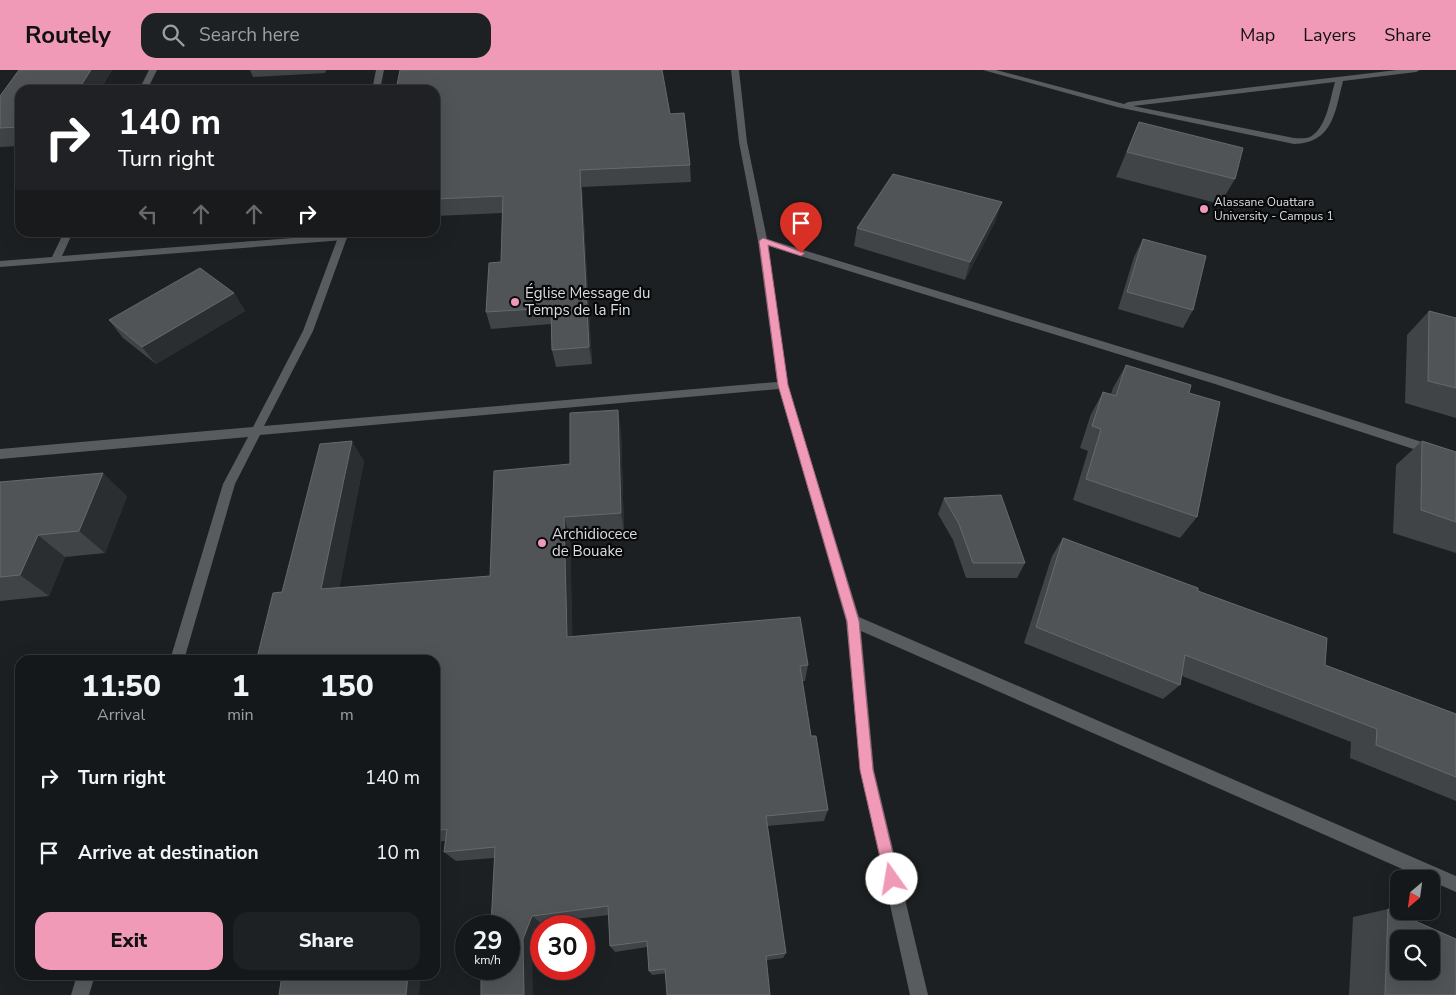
<!DOCTYPE html>
<meta charset="utf-8">
<style>
:root{--surface:#15181a;--page:#1e2123;--text:#f1f3f6;--muted:#9da0a2;--line:#343739;--accent:#f09ab7}
body{margin:0;font-family:"Nunito Sans",sans-serif;background:var(--page);color:var(--text);height:100vh;display:flex;flex-direction:column;font-size:19px;white-space:nowrap}
*{box-sizing:border-box;margin:0}
p{font-size:16px;color:var(--muted)}
.icon{flex:none;width:28px;height:28px;fill:none;stroke:currentColor;stroke-width:2;stroke-linecap:round;stroke-linejoin:round}
.map{position:relative;flex:1;overflow:hidden}
.drawer{position:absolute;left:15px;top:585px;width:425px;height:325px;display:flex;flex-direction:column;background:var(--surface);border-radius:15px;box-shadow:0 5px 20px #0002,0 0 0 1px var(--line)}
.drawer>*{flex:none}
.banner{position:absolute;left:15px;top:15px;width:425px;height:152px;border-radius:15px;box-shadow:0 5px 20px #0002,0 0 0 1px var(--line);background:#202124;color:#fff;overflow:hidden}
.needle{width:32px;rotate:209deg}
.fabs{position:absolute;left:1390px;top:800px;display:grid;gap:10px}
.fabs a{display:grid;place-items:center;width:50px;height:50px;border-radius:10px;background:var(--surface);box-shadow:0 5px 20px #0002,0 0 0 1px var(--line);font-size:25px}
.speed{position:absolute;left:455px;top:845px;display:flex;gap:10px;font-size:25px;font-weight:700;text-align:center}
.speed>*{display:grid;place-content:center;width:65px;height:65px;border-radius:50%;background:var(--surface);box-shadow:0 5px 20px #0002,0 0 0 1px var(--line);line-height:1}
.speed small{font-size:12px;font-weight:400}
.speed .limit{border:8px solid #d22;background:#fff;color:#111}
.pin{position:absolute;display:grid;place-items:center;width:42px;height:42px;color:#fff;margin:-51px -21px;border-radius:50% 50% 50% 0;rotate:-45deg;box-shadow:0 0 5px #0007}
.pin .icon{rotate:45deg}
.me{position:absolute;width:55px;margin:-28px;rotate:347deg;stroke-linejoin:round;filter:drop-shadow(0 0 4px #0008)}
.turn{display:flex;align-items:center;gap:18px;height:105px;padding:0 20px;font-size:22px}
.turn .icon{width:65px;height:65px;stroke-width:2.5}
.turn b{display:block;font-size:35px;line-height:42px}
.lanes{display:flex;align-items:center;height:48px;padding:0 20px;background:#0003;justify-content:center;gap:25px;direction:ltr}
.lanes .off{opacity:.35}
.eta{display:flex;justify-content:space-evenly;align-items:center;height:85px;text-align:center}
.eta b{font-size:30px;font-weight:800;line-height:35px}
.action{display:flex;gap:10px;margin-top:auto;padding:10px 20px}
.action a{flex:1;height:58px;border-radius:15px;background:var(--accent);color:#111;font-size:20px;font-weight:800;line-height:58px;text-align:center}
.action a+a{background:var(--page);color:var(--text)}
ul{padding:0;list-style:none}
li{display:flex;align-items:center;gap:15px;height:75px;padding:0 20px}
li div{flex:1}
li b{display:block;font-size:19px}
li em{font-style:normal}
header{display:flex;align-items:center;gap:30px;box-sizing:border-box;height:70px;padding:0 25px;background:var(--accent);color:#111}
header strong{font-size:24px}
nav{display:flex;gap:28px;margin-inline-start:auto;font-size:18px}
.search{width:350px;height:45px;background:var(--page);display:flex;align-items:center;gap:12px;box-sizing:border-box;padding:0 18px;border-radius:15px;color:var(--muted);font-size:19px}
.map>svg:first-child{display:block}
</style>
<header>
<strong>Routely</strong>
<div class="search"><svg class="icon" aria-label="search" viewBox="0 0 24 24"><circle cx="10" cy="10" r="6"/><path d="M15 15l6 6"/></svg>Search here</div>
<nav><a>Map</a><a>Layers</a><a>Share</a></nav>
</header>
<div class="map">
<svg width="1456" height="925" viewBox="0 0 1456 925">
<rect width="100%" height="100%" fill="#1c2022"/>
<g fill="none" stroke-linecap="round" stroke-linejoin="round">
<path fill="#585c5f" fill-rule="evenodd" d="M149,0H157L147,20H139Z
M983,0H996L1124,34L1128,32L1397,0H1420L1416,2L1343,11C1335,42 1333,73 1294,74L1117,37ZM1335,12C1330,28 1327,58 1310,67C1306,69 1299,68 1294,68L1133,36Z
M64,162H73L62,186L344,164L349,167L344,170L0,197V191L52,187Z"/>
<path fill="#585c5f" fill-rule="evenodd" d="M376,0H384L380,20H372Z
M731,0H739L747,72L767,169L1223,308L1456,383V393L1215,314L768,176L788,315L859,547L1456,806V822L1431,811V809H1425L861,561L874,700L928,925H910L860,700L846,551L779,319L260,365L235,414L184,590H170L223,414L248,367L0,389V379L253,357L303,261L340,162H349L313,261L264,356L777,312L758,171L739,72Z
M77,905H95L89,925H71Z"/>
</g>
<path fill="#404447" d="M19,0H112L100,20H20V76L0,77V26Z
M250,0H326L325,3L253,7Z
M435,20L670,44L690,95L691,112L582,117L592,294L556,297L552,280L551,254L491,259L486,242L501,192L502,143L435,146V72L436,63H435Z
M1139,52L1235,109L1220,134L1116,107Z
M996,150L965,210L854,176L857,158Z
M1143,169L1193,240L1183,258L1118,239L1134,187Z
M234,223L245,241L156,294L123,268L109,250Z
M1429,241L1456,248V348L1405,333L1407,265Z
M1126,295L1189,323L1197,447L1180,468L1073,430L1088,381L1080,378L1091,344L1103,322L1111,324L1113,318Z
M621,360L624,462L570,466L572,566L808,595L805,611H802L811,666L828,740L824,751L767,756L786,883L783,888L652,905L649,901L647,877L615,882L610,876L609,845L541,853L532,875L509,899L494,788L456,791L444,782L445,771L435,772V590H259L257,588L282,522L364,391L339,518L490,506L570,394Z
M1422,371L1456,382V483L1393,463L1396,395Z
M0,412L127,426L105,483L65,487L49,526L0,531Z
M944,428L1025,493L1017,508H966L953,470L938,444Z
M1063,468L1198,521L1325,595L1456,644V731L1350,688L1351,672L1182,606L1180,615L1163,629L1024,573L1052,486Z
M1388,839L1456,925H1349L1353,847Z"/>
<path fill="#2a2e31" d="M91,0H112L100,20H78Z
M580,100L582,117L592,294L589,277Z
M1002,132L996,150L965,210L970,192Z
M234,223L245,241L156,294L142,277Z
M618,340L621,360L624,462L621,443Z
M352,371L364,391L336,537L321,519Z
M103,403L127,426L105,483L79,461Z
M564,447L570,466L573,583L567,567Z
M38,465L65,487L49,526L20,505Z
M532,846L541,853L532,875L533,925H524L523,869Z
M408,905H421L419,925H406Z"/>
<path fill="#515457" stroke="#666a6c" fill-rule="evenodd" d="M19,0H91L78,20H20V57L0,58V26Z
M400,0H662L670,44L684,43L690,95L580,100L589,277L552,280L551,238L486,242L489,193L501,192L503,126L435,129V72L439,46H435V20H396Z
M1139,52L1243,78L1235,109L1127,82Z
M893,104L1002,132L970,192L857,158Z
M1143,169L1206,186L1193,240L1127,222Z
M200,198L234,223L142,277L109,250Z
M1429,241L1456,248V318L1428,311Z
M1126,295L1191,315L1189,323L1220,332L1197,447L1086,409L1101,359L1092,356L1103,322L1116,326Z
M618,340L621,443L564,447L567,567L800,547L808,595L800,596L811,666H816L828,740L766,746L786,883L766,886L770,925H667L665,899L649,901L647,871L610,876L608,836L532,846L523,869L524,925H481V899H509V856H491L495,777L444,782L447,759L435,761V590H260V588H257L273,523L282,522L320,374L352,371L321,519L490,506L494,401L570,394V343Z
M1422,371L1456,382V452L1421,440Z
M103,403L79,461L38,465L20,505L0,507V412Z
M1001,425L1025,493H973L959,454L944,428Z
M1063,468L1198,518V521L1327,568L1325,595L1456,644V707L1376,675L1377,659L1185,585L1180,615L1036,557Z
M1388,839L1456,869V925H1385ZM1399,869H1431V901H1399Z
M282,905H408L406,925H279Z"/>
<path fill="#f09ab7" stroke="#9c6477" d="M763,168L805,183L801,186L768,175L788,315L859,551L873,700L899,809L897,815L892,817L887,815L885,809L860,700L847,551L778,315L759,171Z"/>
<g fill="#f09ab7" stroke="#08090a" stroke-width="2">
<circle cx="1204" cy="139" r="5"/>
<circle cx="515" cy="232" r="5"/>
<circle cx="542" cy="473" r="5"/>
</g>
<g text-anchor="middle" stroke-width="4.5" stroke-linejoin="round" paint-order="stroke">
<g font-size="12" fill="#dcdfe0" stroke="#08090a" text-anchor="start">
<text x="1214" y="136">Alassane Ouattara<tspan x="1214" dy="14">University - Campus 1</tspan></text>
</g>
<g font-size="15" fill="#dcdfe0" stroke="#08090a" text-anchor="start">
<text x="525" y="228">Église Message du<tspan x="525" dy="17">Temps de la Fin</tspan></text>
<text x="552" y="469">Archidiocece<tspan x="552" dy="17">de Bouake</tspan></text>
</g>
</g>
</svg>
<div class="fabs">
<a><svg class="needle" viewBox="-14 -14 28 28"><path d="M0-13l5 13h-10z" fill="#e53935"/><path d="M0 13l5-13h-10z" fill="#9da0a2"/></svg></a>
<a><svg class="icon" aria-label="search" viewBox="0 0 24 24"><circle cx="10" cy="10" r="6"/><path d="M15 15l6 6"/></svg></a>
</div>
<div class="speed"><div>29<small>km/h</small></div><div class="limit">30</div></div>
<div class="pin" style="left:801px;top:183px;background:#d93025"><svg class="icon" aria-label="arrive" viewBox="0 0 24 24"><path d="M6 21V4h12l-3 4 3 4H6"/></svg></div>
<svg class="me" style="left:892px;top:809px" viewBox="-20 -20 40 40"><circle r="19" fill="#fff"/><path d="M0-13L10 11 0 6-10 11z" fill="#f09ab7"/></svg>
<div class="banner">
<div class="turn"><svg class="icon" aria-label="right" viewBox="0 0 24 24"><path d="M7 20v-9h11M14 6l5 5-5 5"/></svg><div><b>140 m</b>Turn right</div></div>
<div class="lanes"><svg class="icon off" aria-label="left" viewBox="0 0 24 24"><path d="M17 20v-9H6M10 6l-5 5 5 5"/></svg><svg class="icon off" aria-label="ahead" viewBox="0 0 24 24"><path d="M12 20V5M6 11l6-6 6 6"/></svg><svg class="icon off" aria-label="ahead" viewBox="0 0 24 24"><path d="M12 20V5M6 11l6-6 6 6"/></svg><svg class="icon" aria-label="right" viewBox="0 0 24 24"><path d="M7 20v-9h11M14 6l5 5-5 5"/></svg></div>
</div>
<section class="drawer">
<div class="eta">
<div><b>11:50</b><p>Arrival</p></div>
<div><b>1</b><p>min</p></div>
<div><b>150</b><p>m</p></div>
</div>
<ul>
<li><svg class="icon" aria-label="right" viewBox="0 0 24 24"><path d="M7 20v-9h11M14 6l5 5-5 5"/></svg><div><b>Turn right</b></div><em>140 m</em></li>
<li><svg class="icon" aria-label="arrive" viewBox="0 0 24 24"><path d="M6 21V4h12l-3 4 3 4H6"/></svg><div><b>Arrive at destination</b></div><em>10 m</em></li>
</ul>
<div class="action"><a>Exit</a><a>Share</a></div>
</section>
</div>
